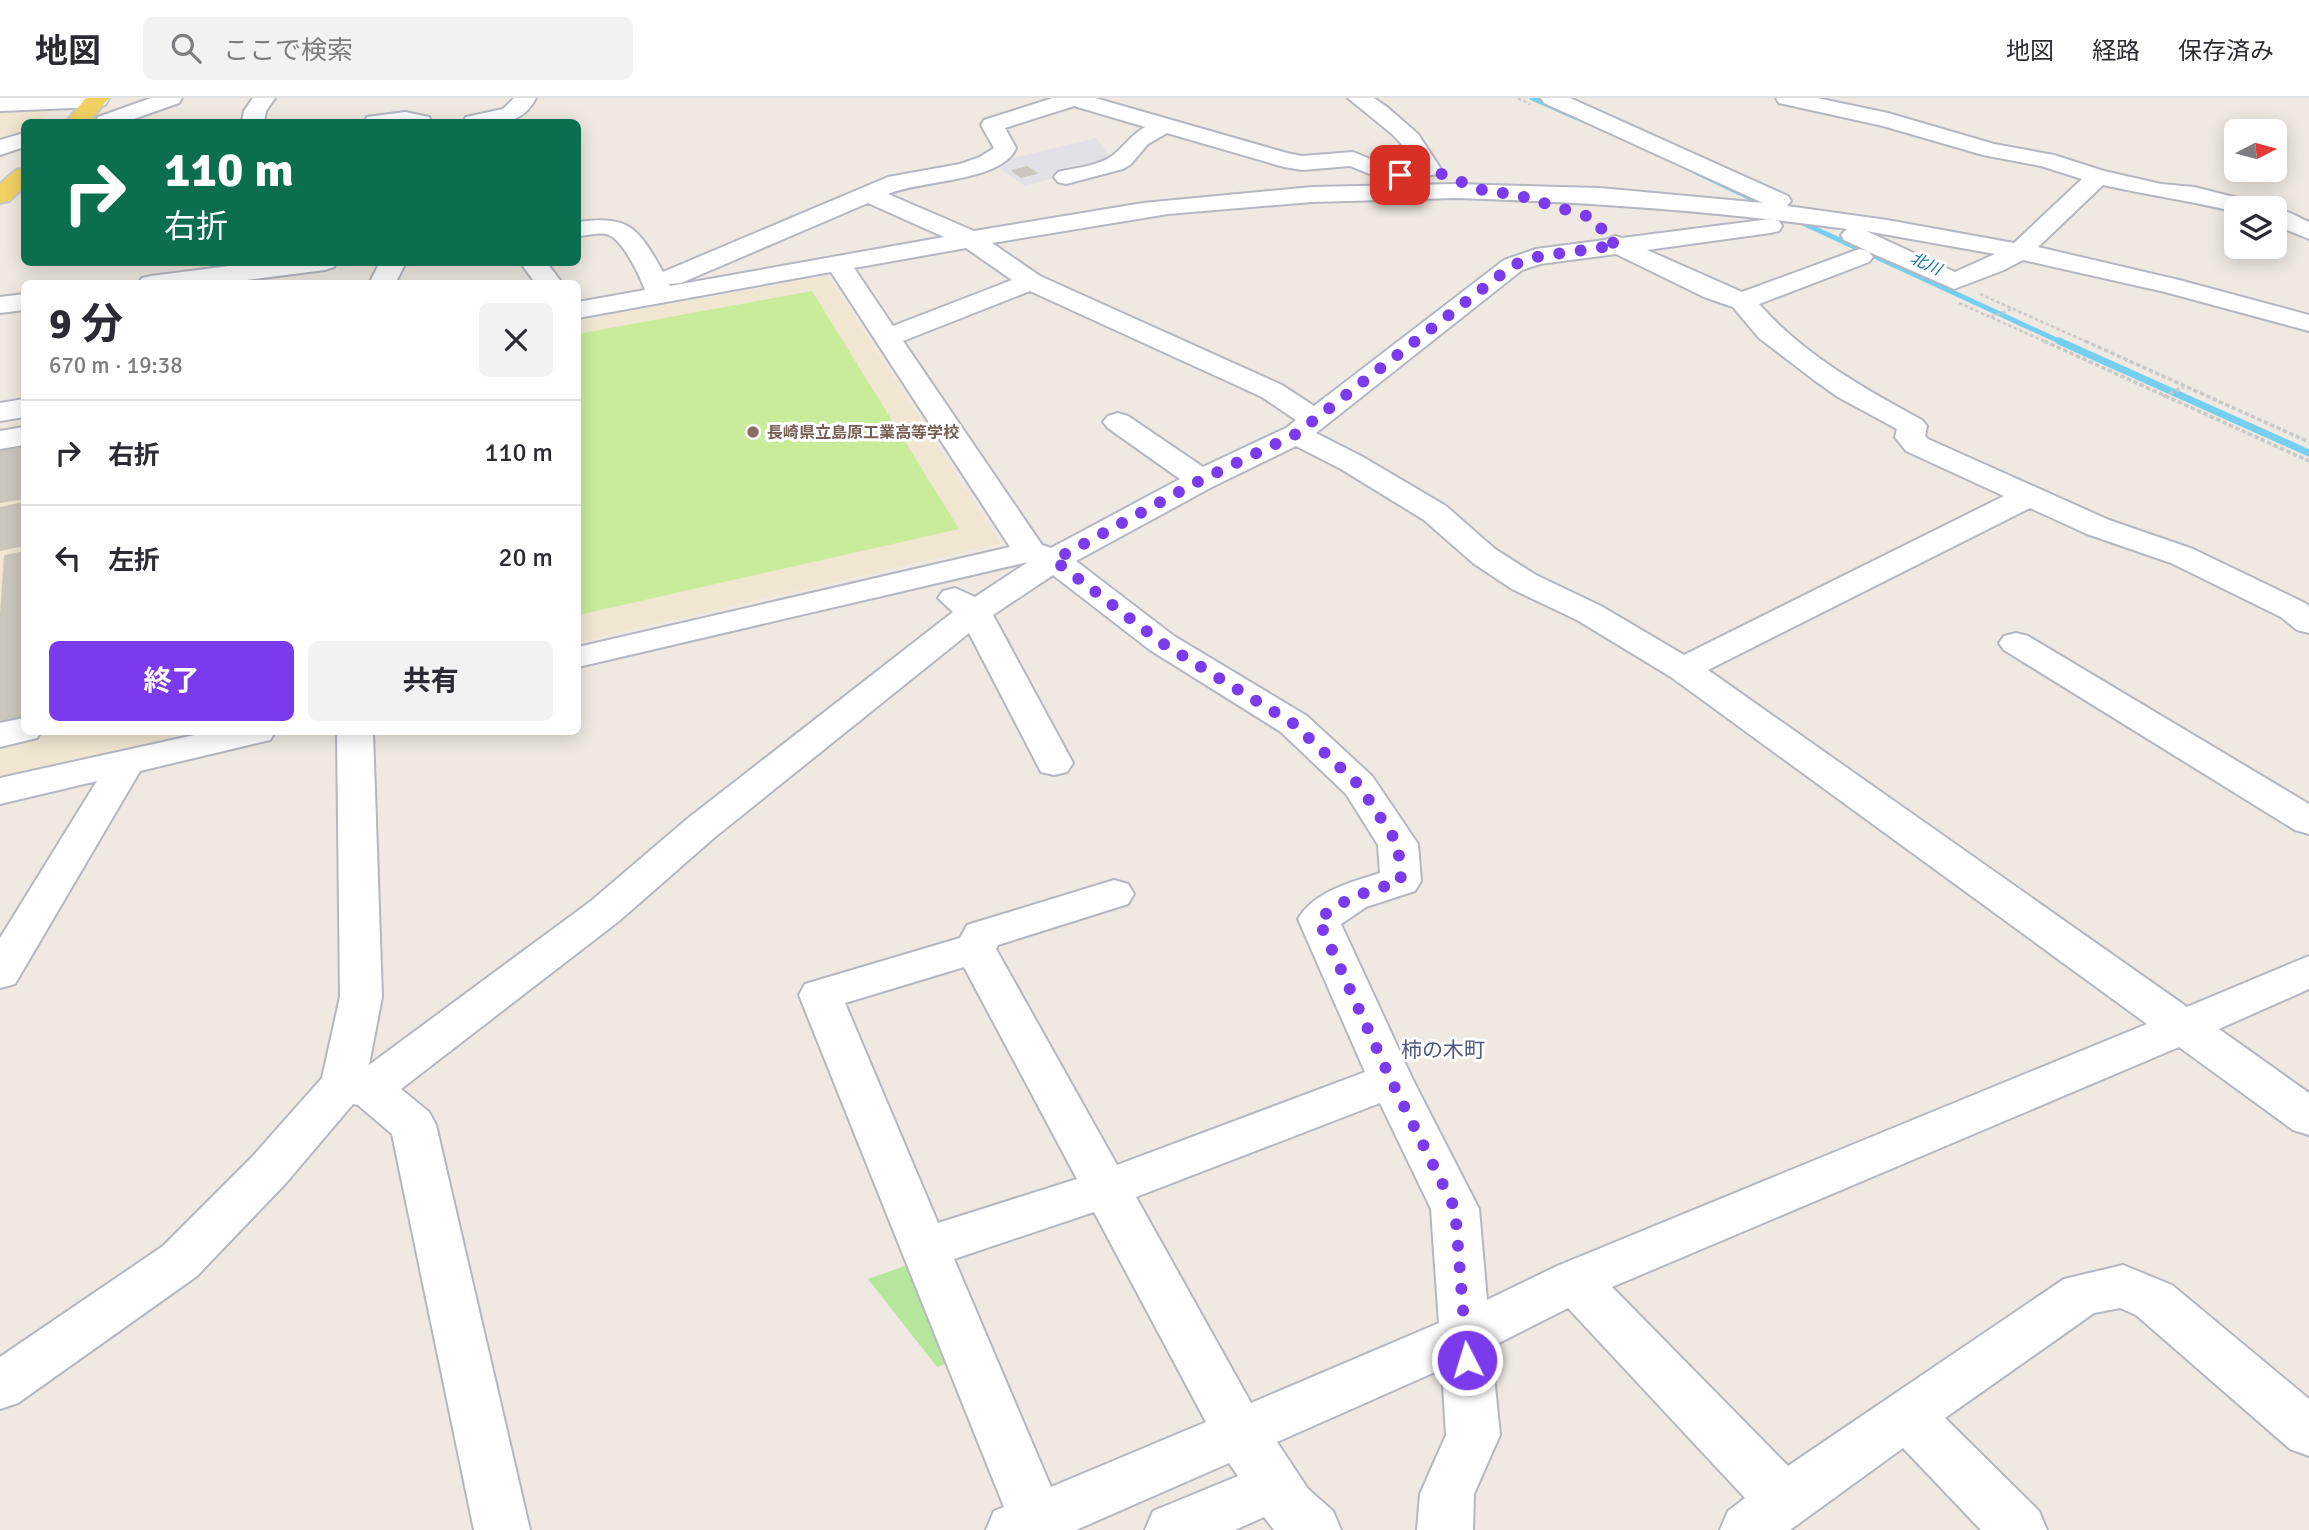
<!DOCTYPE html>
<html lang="ja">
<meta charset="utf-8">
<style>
:root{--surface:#fff;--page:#f2f2f3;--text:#2b2b33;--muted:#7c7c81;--line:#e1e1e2;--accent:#7c3aed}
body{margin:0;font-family:Signika,"Noto Sans JP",sans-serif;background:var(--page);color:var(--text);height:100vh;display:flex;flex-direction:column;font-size:26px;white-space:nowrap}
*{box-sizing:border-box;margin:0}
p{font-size:23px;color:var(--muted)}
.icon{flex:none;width:38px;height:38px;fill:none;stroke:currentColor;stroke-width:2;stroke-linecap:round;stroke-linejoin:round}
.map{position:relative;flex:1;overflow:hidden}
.sheet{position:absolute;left:21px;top:182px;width:560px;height:455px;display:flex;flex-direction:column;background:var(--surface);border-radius:10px;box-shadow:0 4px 18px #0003}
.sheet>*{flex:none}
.guide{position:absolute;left:21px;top:21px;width:560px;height:147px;border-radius:10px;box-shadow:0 4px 18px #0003;background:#0b6e4f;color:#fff;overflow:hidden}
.needle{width:46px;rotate:84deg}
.fabs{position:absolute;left:2224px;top:21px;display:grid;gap:14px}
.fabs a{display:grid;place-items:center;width:63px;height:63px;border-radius:10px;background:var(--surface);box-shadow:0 4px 18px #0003;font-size:35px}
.pin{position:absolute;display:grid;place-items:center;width:60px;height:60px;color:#fff;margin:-30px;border-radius:14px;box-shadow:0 4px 10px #0006}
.me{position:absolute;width:77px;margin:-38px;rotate:355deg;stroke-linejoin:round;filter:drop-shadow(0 0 5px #0008)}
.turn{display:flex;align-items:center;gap:24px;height:147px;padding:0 28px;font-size:32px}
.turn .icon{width:91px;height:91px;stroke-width:2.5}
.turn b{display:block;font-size:49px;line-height:60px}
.round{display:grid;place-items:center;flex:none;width:74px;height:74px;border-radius:10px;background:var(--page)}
.headline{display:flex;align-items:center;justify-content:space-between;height:119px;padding:0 28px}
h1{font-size:42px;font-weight:700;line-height:52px}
.action{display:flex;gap:14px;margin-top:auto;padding:14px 28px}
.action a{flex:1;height:80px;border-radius:10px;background:var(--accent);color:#fff;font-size:28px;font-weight:700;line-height:80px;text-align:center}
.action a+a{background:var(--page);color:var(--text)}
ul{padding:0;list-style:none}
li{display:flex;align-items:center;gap:21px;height:105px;padding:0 28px;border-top:2px solid var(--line)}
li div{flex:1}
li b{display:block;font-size:26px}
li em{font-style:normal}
header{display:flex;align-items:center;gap:42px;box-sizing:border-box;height:98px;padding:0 35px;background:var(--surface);border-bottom:2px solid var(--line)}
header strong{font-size:33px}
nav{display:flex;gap:38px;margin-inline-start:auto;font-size:24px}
.search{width:490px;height:63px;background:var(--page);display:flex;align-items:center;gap:18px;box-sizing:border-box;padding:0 24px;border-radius:10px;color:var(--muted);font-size:26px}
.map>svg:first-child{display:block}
</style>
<header>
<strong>地図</strong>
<div class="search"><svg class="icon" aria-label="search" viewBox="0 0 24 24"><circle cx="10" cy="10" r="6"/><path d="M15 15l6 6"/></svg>ここで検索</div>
<nav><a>地図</a><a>経路</a><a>保存済み</a></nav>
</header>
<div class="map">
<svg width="2309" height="1432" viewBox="0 0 2309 1432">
<rect width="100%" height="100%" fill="#efe9e1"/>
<path fill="#e3e1e8" d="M1096,40L1113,64L1025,88L992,65Z"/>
<path fill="#f0e6d1" d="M57,7L40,24H24V40L0,64V10Z
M827,178L1001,445L578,544V223Z
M24,325V634H194L0,679V329Z"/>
<path fill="#b6e59e" d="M919,1163L958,1262L937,1269L868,1181Z"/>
<path fill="#c9ec9a" d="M812,193L959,431L578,517V236Z"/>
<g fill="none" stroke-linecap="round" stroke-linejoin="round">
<path stroke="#75cff0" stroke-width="5" d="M1532,0L1575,19
M1696,74L1769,109
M1794,121L2063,245"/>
<path stroke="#75cff0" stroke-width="7" d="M2059,243L2309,355"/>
</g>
<path fill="#cbc7bf" stroke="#cbc5ba" stroke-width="2" d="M1027,69L1036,75L1021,79L1013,73Z
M24,345V400L0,404V349Z
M24,405V447L0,452V410Z
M24,454V620L0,626V531L5,458Z"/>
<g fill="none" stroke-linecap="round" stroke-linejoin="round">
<g stroke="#b4b7c1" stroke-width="4">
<path id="minor" d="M0,0H107L108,2L105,7L97,9L0,13Z
M151,0H182L179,5L125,24H95L98,19Z
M253,0H275L266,13L264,24H242L244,13Z
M514,0H536C522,29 491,27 463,24L466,19L503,11Z
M1053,0H1095L1287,55L1302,58L1353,54L1395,71L1416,67L1409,54L1392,36L1348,0H1374L1387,9L1418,36L1441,71L1437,76L1392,85L1350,68L1302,72L1284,69L1167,35L1148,46L1131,66L1123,71L1066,86L1058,84L1054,79L1058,74C1074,70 1098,68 1112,58C1124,49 1131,37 1145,29L1074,8L1005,30L1016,50C1002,84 920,82 888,96L974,133L1143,105L1312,89L1456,86L1600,90L1763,105L1544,5L1541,0H1570L1788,98L1791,103L1787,108L1887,122L2014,145L2082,81L2041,68L1983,57L1883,28L1779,5L1776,0H1817L1888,15L1994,46L2054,57L2104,73L2161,86L2194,89L2258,105L2261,110H2236V114C2192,103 2148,97 2103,87L2038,149L2179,182L2309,217V233L2165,194L2023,162L2004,172L1954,191L1869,154L1873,159L1869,164L1759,206C1804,257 1863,290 1922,322L1927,328L1925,338L1928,341L2109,422L2193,451L2305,505L2309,508V535L2297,532L2281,519L2171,465L2087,436L2030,410L1708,572L2187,909L2309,858V891L2219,931L2309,995V1037L2293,1032L2179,949L1612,1189L1788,1368L2064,1181L2123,1167L2172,1187L2309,1301V1358L2290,1351L2136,1217L2120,1210L2094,1215L1945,1320L2039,1413L2047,1432H1981L1903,1350L1790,1432H1720L1728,1413L1745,1400L1568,1210L1491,1249L1500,1337L1474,1396L1473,1432H1417L1420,1396L1446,1337L1442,1271L1277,1344L1308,1391L1333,1413L1341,1432H1274L1264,1419L1235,1432H1145L1153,1413L1238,1378L1229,1365L1076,1432H986L994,1413L1004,1409L799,897L805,886L960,840L967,827L1114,782L1128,786L1134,796L1128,806L998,847L996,851L1117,1067L1365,974L1298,821C1314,793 1352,784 1380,775L1378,747L1346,696L1281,634L1150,552L1053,477L993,517L1073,665L1067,674L1054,677L1041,674L969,535L715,739L619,823L401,991L429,1014L436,1027L530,1432H474L392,1036L358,1007L353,1006L286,1085L197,1178L18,1305L0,1311V1259L163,1148L252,1059L322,980L340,899L337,634H373L382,899L369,967L591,803L687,721L953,514L938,500L943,493L955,490L975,499L1028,464L578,569V549L1010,449L831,174L578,220V204L645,192C640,178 622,139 606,136C598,134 586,138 578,138V124C630,117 638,130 663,174L888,79L960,66L980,59L994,50L981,27L984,22ZM1456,100C1589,104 1715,113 1847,131L1841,137L1844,142L1868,153L1860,151L1851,154L1742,194L1647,152L1770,135L1779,133L1782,128L1779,123L1770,121L1622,140L1615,138L1605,142L1536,151L1504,162L1314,308L1282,287L1040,178L992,145L1168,116L1312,104ZM868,105L944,139L670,188L669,186L681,185ZM1866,133L1995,156L1955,174ZM966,150L1012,182L893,228L854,170ZM1616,156L1704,199L1733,209L1759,240L1814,282L1838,299L1897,331L1895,339L1906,353L2004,398L1684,557L1601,508L1536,477L1495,451L1446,408L1363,359L1316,335L1522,172L1540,166ZM1030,193L1262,299L1296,322L1286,330L1203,369L1128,318L1118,315L1108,318L1103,324L1108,330L1180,381L1051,450L1042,447L903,243ZM1296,348L1341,371L1424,422L1473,465L1512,491L1577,522L1671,579L2147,926L1557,1168L1487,1202L1479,1111L1413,982L1341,826L1366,809L1415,793L1421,783L1418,746L1372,678L1307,618L1174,538L1076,463L1212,389ZM964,869L1077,1081L938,1125L845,905ZM1380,1005L1431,1111L1439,1225L1251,1305L1136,1099ZM1094,1114L1206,1324L1051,1389L954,1161Z
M405,14L429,19L432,24H364L367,19Z
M24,35V49L0,57V42Z
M2273,110C2286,111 2297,119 2309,124V141L2275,127V110Z
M260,164H337L334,169L325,172L216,186H138L142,180L151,178Z
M380,164H406L395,186H369Z
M520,164H546L563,186H536Z
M24,196V212L0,215V199Z
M24,301V319L0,323V305Z
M24,329V347L0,351V333Z
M2016,535L2028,538L2309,706V736L2295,732L2004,552L1999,545L2004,538Z
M24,620V634H41L37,640L0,649V625Z
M208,634H275L270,642L140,673L15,886L0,890V840L97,683L0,706V680Z"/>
</g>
<g stroke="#c9c9c9" stroke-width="4">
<path id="major" d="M86,0H109L89,24H66Z
M24,70V89L9,103L0,105V86L16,72Z"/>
</g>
<path stroke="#c9c9c9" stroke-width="2.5" stroke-dasharray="3.5 2.5" stroke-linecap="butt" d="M1518,0L1530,6
M1980,196L2089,245
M1959,205L2048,245
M1991,219L2012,211"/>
<path stroke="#c9c9c9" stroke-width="3.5" stroke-dasharray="4.5 2.5" stroke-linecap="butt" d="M2044,243L2309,363
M2085,243L2309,344
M2163,299L2183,289"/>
<use href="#minor" fill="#fff" fill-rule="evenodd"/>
<use href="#major" fill="#f2d163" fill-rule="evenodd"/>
</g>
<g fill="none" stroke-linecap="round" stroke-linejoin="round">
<path stroke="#7c3aed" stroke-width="12" stroke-dasharray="0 21.6" d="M1400,77L1429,71L1490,95H1511L1593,120L1601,127L1602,140L1618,147L1536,159L1513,167L1296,336L1201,382L1054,462L1162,545L1294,626L1359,687L1398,746L1401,783L1352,799L1318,821L1391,982L1455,1111L1467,1262"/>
</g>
<circle fill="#8d6e63" stroke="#fff" stroke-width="2.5" cx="753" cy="334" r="7"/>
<g text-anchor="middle" stroke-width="6" stroke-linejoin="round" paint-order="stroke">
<g font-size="16" font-style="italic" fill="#0d6fa3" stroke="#fff">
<text transform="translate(1926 165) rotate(25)" y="6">北川</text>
</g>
<g font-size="16" font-weight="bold" fill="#785e54" stroke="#fff" text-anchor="start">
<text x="767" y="340">長崎県立島原工業高等学校</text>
</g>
<g font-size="21" fill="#4d5680" stroke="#fff">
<text x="1443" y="959">柿の木町</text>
</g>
</g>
</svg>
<div class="fabs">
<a><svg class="needle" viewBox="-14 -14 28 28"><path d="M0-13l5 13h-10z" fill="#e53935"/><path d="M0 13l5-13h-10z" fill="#7c7c81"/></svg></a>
<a><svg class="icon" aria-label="layers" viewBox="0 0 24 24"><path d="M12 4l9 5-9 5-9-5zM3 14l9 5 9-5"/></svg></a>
</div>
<div class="pin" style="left:1400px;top:77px;background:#d93025"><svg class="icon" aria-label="arrive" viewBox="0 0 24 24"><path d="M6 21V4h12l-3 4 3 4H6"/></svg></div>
<svg class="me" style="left:1467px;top:1262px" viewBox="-20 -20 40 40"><circle r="17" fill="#7c3aed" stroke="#fff" stroke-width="3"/><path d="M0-11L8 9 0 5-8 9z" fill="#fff"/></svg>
<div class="guide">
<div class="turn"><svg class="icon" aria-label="right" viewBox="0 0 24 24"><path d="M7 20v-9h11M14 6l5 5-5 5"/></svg><div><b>110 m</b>右折</div></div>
</div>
<section class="sheet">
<div class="headline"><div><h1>9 分</h1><p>670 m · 19:38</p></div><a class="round"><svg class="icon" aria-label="close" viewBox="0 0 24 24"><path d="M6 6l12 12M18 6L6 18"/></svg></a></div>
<ul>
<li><svg class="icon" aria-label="right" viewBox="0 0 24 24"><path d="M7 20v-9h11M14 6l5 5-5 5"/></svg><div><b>右折</b></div><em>110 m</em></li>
<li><svg class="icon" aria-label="left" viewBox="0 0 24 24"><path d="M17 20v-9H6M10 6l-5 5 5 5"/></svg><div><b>左折</b></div><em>20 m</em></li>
</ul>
<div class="action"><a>終了</a><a>共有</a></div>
</section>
</div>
